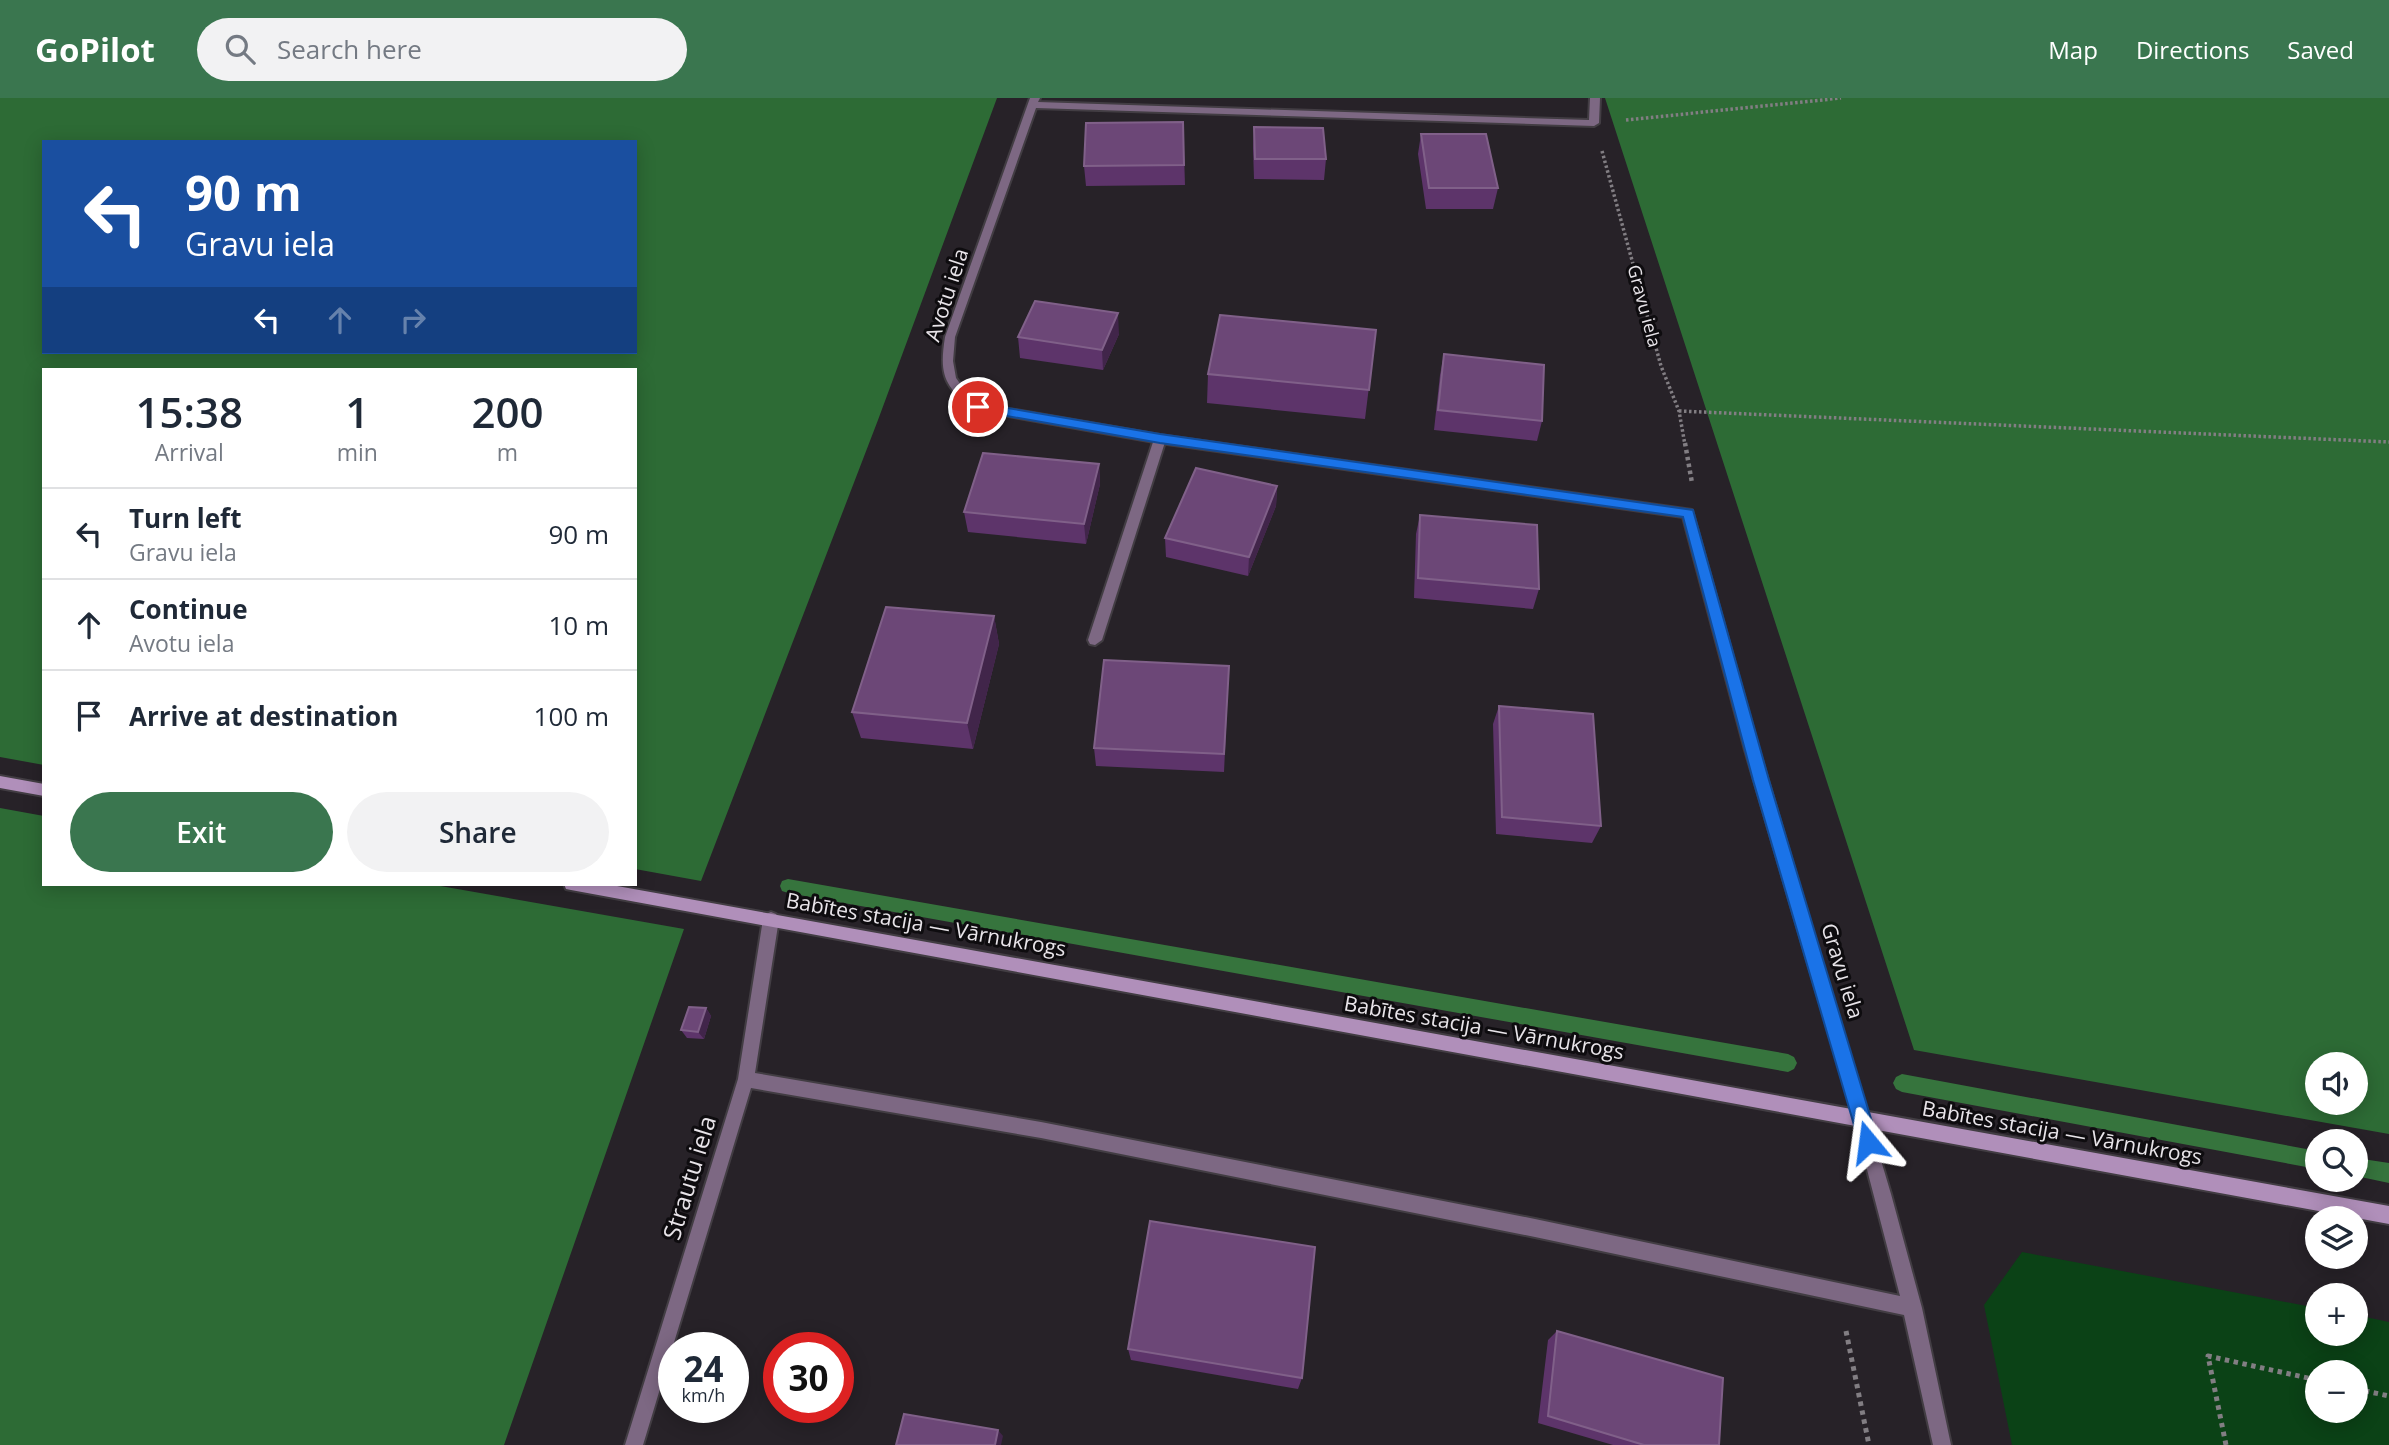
<!DOCTYPE html>
<meta charset="utf-8">
<style>
:root{--surface:#fff;--page:#f2f2f3;--text:#1f2937;--muted:#747a83;--line:#e0e1e3;--accent:#3a764f}
body{margin:0;font-family:"Open Sans",sans-serif;background:var(--page);color:var(--text);height:100vh;display:flex;flex-direction:column;font-size:26px;white-space:nowrap}
*{box-sizing:border-box;margin:0}
p{font-size:23px;color:var(--muted)}
.icon{flex:none;width:38px;height:38px;fill:none;stroke:currentColor;stroke-width:2;stroke-linecap:round;stroke-linejoin:round}
.map{position:relative;flex:1;overflow:hidden}
.side{position:absolute;left:42px;top:270px;width:595px;height:518px;display:flex;flex-direction:column;background:var(--surface);border-radius:0px;box-shadow:0 4px 18px #0003}
.side>*{flex:none}
.top-card{position:absolute;left:42px;top:42px;width:595px;height:214px;border-radius:0px;box-shadow:0 4px 18px #0003;background:#1a4fa0;color:#fff;overflow:hidden}
.fabs{position:absolute;left:2305px;top:954px;display:grid;gap:14px}
.fabs a{display:grid;place-items:center;width:63px;height:63px;border-radius:50%;background:var(--surface);box-shadow:0 4px 18px #0003;font-size:35px}
.speed{position:absolute;left:658px;top:1234px;display:flex;gap:14px;font-size:35px;font-weight:700;text-align:center}
.speed>*{display:grid;place-content:center;width:91px;height:91px;border-radius:50%;background:var(--surface);box-shadow:0 4px 18px #0003;line-height:1}
.speed small{font-size:18px;font-weight:400}
.speed .limit{border:10px solid #d22;background:#fff;color:#111}
.pin{position:absolute;display:grid;place-items:center;width:60px;height:60px;color:#fff;margin:-30px;border:4px solid #fff;border-radius:50%;box-shadow:0 2px 7px #0007}
.me{position:absolute;width:77px;margin:-38px;rotate:344deg;stroke-linejoin:round;filter:drop-shadow(0 0 5px #0008)}
.turn{display:flex;align-items:center;gap:24px;height:147px;padding:0 28px;font-size:32px}
.turn .icon{width:91px;height:91px;stroke-width:2.5}
.turn b{display:block;font-size:49px;line-height:60px}
.lanes{display:flex;align-items:center;height:66px;padding:0 28px;background:#0003;justify-content:center;gap:35px;direction:ltr}
.lanes .off{opacity:.35}
.eta{display:flex;justify-content:space-evenly;align-items:center;height:119px;text-align:center}
.eta b{font-size:42px;font-weight:600;line-height:49px}
.button{display:flex;gap:14px;margin-top:auto;padding:14px 28px}
.button a{flex:1;height:80px;border-radius:42px;background:var(--accent);color:#fff;font-size:28px;font-weight:600;line-height:80px;text-align:center}
.button a+a{background:var(--page);color:var(--text)}
ul{padding:0;list-style:none}
li{display:flex;align-items:center;gap:21px;height:91px;padding:0 28px;border-top:2px solid var(--line)}
li div{flex:1}
li b{display:block;font-size:26px}
li em{font-style:normal}
header{display:flex;align-items:center;gap:42px;box-sizing:border-box;height:98px;padding:0 35px;background:var(--accent);color:#fff}
header strong{font-size:33px}
nav{display:flex;gap:38px;margin-inline-start:auto;font-size:24px}
.search{width:490px;height:63px;background:var(--page);display:flex;align-items:center;gap:18px;box-sizing:border-box;padding:0 24px;border-radius:38px;color:var(--muted);font-size:26px}
.map>svg:first-child{display:block}
</style>
<header>
<strong>GoPilot</strong>
<div class="search"><svg class="icon" aria-label="search" viewBox="0 0 24 24"><circle cx="10" cy="10" r="6"/><path d="M15 15l6 6"/></svg>Search here</div>
<nav><a>Map</a><a>Directions</a><a>Saved</a></nav>
</header>
<div class="map">
<svg width="2389" height="1347" viewBox="0 0 2389 1347">
<rect width="100%" height="100%" fill="#272228"/>
<path fill="#0b4216" fill-rule="evenodd" d="M2022,1154L2317,1210V1236H2356V1217L2389,1224V1347H2012L1984,1207ZM2356,1274V1312H2317V1274Z"/>
<path fill="#2d6b35" fill-rule="evenodd" d="M0,0H997L878,322L701,783L635,771V271H44V667L0,659ZM44,44H635V254H44Z
M1605,0H2389V1036L1914,952ZM2317,966H2356V1004H2317Z
M0,710L44,718V786H429L684,831L504,1347H0Z"/>
<g fill="none" stroke-linecap="round" stroke-linejoin="round">
<path fill="#36743d" fill-rule="evenodd" d="M788,781L1788,956L1794,959L1797,965L1794,971L1788,974L788,795L782,793L780,788L782,783Z
M1902,976L2317,1053V1071L1902,994L1896,991L1893,985L1896,979Z
M2356,1060L2389,1065V1085L2356,1078Z"/>
<g stroke="#423d43" stroke-width="4">
<path id="service" d="M1160,337L1166,341L1102,542L1095,547L1090,546L1088,542L1154,341Z"/>
</g>
<g stroke="#423d43" stroke-width="4">
<path id="minor" d="M1030,0H1040L1038,4L1589,22L1590,0H1600L1599,25L1594,28L1036,10L955,239L953,263L956,280L964,291L981,306L1160,337L1692,412L1759,652L1891,1096L1922,1210L1951,1347H1933L1904,1217L1535,1139L1041,1040L751,990L643,1347H625L738,981L763,821L766,816L771,814L776,816L779,821L755,975L1041,1024L1535,1121L1900,1198L1852,1014L1745,652L1683,419L1160,345L974,312C944,288 939,277 945,239Z"/>
</g>
<g stroke="#423d43" stroke-width="4">
<path id="secondary" d="M0,678L44,686V698L0,690Z
M564,786H606L2389,1108V1126L571,792L566,791Z"/>
</g>
<path stroke="#827e83" stroke-width="3.5" stroke-dasharray="2.5 2.5" stroke-linecap="butt" d="M1626,22L1841,0
M1602,53L1661,268L1679,313L1685,347
M1679,313L2389,344"/>
<path stroke="#827e83" stroke-width="4.5" stroke-dasharray="3.5 3.5" stroke-linecap="butt" d="M1685,345L1692,385"/>
<path stroke="#827e83" stroke-width="5" stroke-dasharray="4.5 4.5" stroke-linecap="butt" d="M1846,1233L1869,1347
M2356,1291L2389,1298
M2226,1347L2208,1258L2317,1282"/>
<use href="#service" fill="#7d6883" fill-rule="evenodd"/>
<use href="#minor" fill="#7d6883" fill-rule="evenodd"/>
<use href="#secondary" fill="#b08fba" fill-rule="evenodd"/>
</g>
<path fill="#5d346a" d="M1183,24L1185,87L1086,88L1084,68Z
M1254,29L1326,61L1324,82L1254,81L1253,50Z
M1421,36L1498,90L1493,111H1426L1418,56Z
M1376,232L1365,321L1207,305L1208,276Z
M1119,236L1103,272L1020,260L1018,239Z
M1444,256L1542,323L1537,343L1434,332L1440,277Z
M1099,366L1100,386L1086,446L968,434L964,414Z
M1277,388L1276,408L1248,478L1166,459L1165,440Z
M1420,417L1539,491L1533,511L1414,500L1416,436Z
M994,518L999,546L973,651L861,640L852,614Z
M1229,568L1224,674L1096,668L1094,650Z
M1499,608L1601,728L1592,745L1496,736L1493,626Z
M706,910L711,918L704,941L687,940L681,932Z
M1557,1233L1719,1347H1613L1538,1325L1548,1242Z
M1128,1251L1302,1280L1298,1291L1131,1262Z"/>
<path fill="#41254a" d="M1118,215L1119,236L1103,272L1102,252Z
M1099,366L1100,386L1086,446L1084,426Z
M1277,388L1276,408L1248,478L1249,459Z
M994,518L999,546L973,651L967,625Z
M706,910L711,918L704,941L698,934Z
M998,1332L1003,1338L1001,1347H995Z"/>
<path fill="#6c4777" stroke="#806089" stroke-width="2" d="M1183,24L1184,67L1084,68L1086,25Z
M1254,29L1323,30L1326,61H1255Z
M1421,36H1486L1498,90H1429Z
M1035,203L1118,215L1102,252L1018,239Z
M1220,217L1376,232L1369,292L1208,276Z
M1444,256L1544,267L1542,323L1438,312Z
M983,355L1099,366L1084,426L964,414Z
M1196,370L1277,388L1249,459L1165,440Z
M1420,417L1537,427L1539,491L1418,480Z
M886,509L994,518L967,625L852,614Z
M1104,562L1229,568L1224,656L1094,650Z
M1499,608L1593,616L1601,728L1502,719Z
M689,909L706,910L698,934L681,932Z
M1150,1123L1315,1149L1302,1280L1128,1251Z
M1557,1233L1723,1280L1719,1347H1644L1548,1318Z
M904,1316L998,1332L995,1347H896Z"/>
<path fill="#1a73e8" stroke="#114b97" stroke-width="2" d="M978,305L1160,336L1693,412L1769,682L1878,1044L1875,1050L1868,1053L1861,1050L1859,1044L1753,682L1683,419L1160,345L973,312V306Z"/>
<g text-anchor="middle" stroke-width="6" stroke-linejoin="round" paint-order="stroke">
<g font-size="18" fill="#e8e4e9" stroke="#0e0c0f">
<text transform="translate(1644 208) rotate(75)" y="6">Gravu iela</text>
</g>
<g font-size="21" fill="#e8e4e9" stroke="#0e0c0f">
<text transform="translate(947 197) rotate(-72)" y="7">Avotu iela</text>
<text transform="translate(926 827) rotate(10)" y="7">Babītes stacija — Vārnukrogs</text>
<text transform="translate(1842 873) rotate(73)" y="7">Gravu iela</text>
<text transform="translate(1484 930) rotate(10)" y="7">Babītes stacija — Vārnukrogs</text>
<text transform="translate(2062 1035) rotate(10)" y="7">Babītes stacija — Vārnukrogs</text>
</g>
<g font-size="24" fill="#e8e4e9" stroke="#0e0c0f">
<text transform="translate(690 1080) rotate(-73)" y="8">Strautu iela</text>
</g>
</g>
</svg>
<div class="fabs">
<a><svg class="icon" aria-label="sound" viewBox="0 0 24 24"><path d="M4 9h4l5-4v14l-5-4H4zM17 9q2 3 0 6"/></svg></a>
<a><svg class="icon" aria-label="search" viewBox="0 0 24 24"><circle cx="10" cy="10" r="6"/><path d="M15 15l6 6"/></svg></a>
<a><svg class="icon" aria-label="layers" viewBox="0 0 24 24"><path d="M12 4l9 5-9 5-9-5zM3 14l9 5 9-5"/></svg></a>
<a>+</a>
<a>−</a>
</div>
<div class="speed"><div>24<small>km/h</small></div><div class="limit">30</div></div>
<div class="pin" style="left:978px;top:309px;background:#d93025"><svg class="icon" aria-label="arrive" viewBox="0 0 24 24"><path d="M6 21V4h12l-3 4 3 4H6"/></svg></div>
<svg class="me" style="left:1868px;top:1044px" viewBox="-20 -20 40 40"><path d="M0-17L14 15 0 8-14 15z" fill="#1a73e8" stroke="#fff" stroke-width="4"/></svg>
<div class="top-card">
<div class="turn"><svg class="icon" aria-label="left" viewBox="0 0 24 24"><path d="M17 20v-9H6M10 6l-5 5 5 5"/></svg><div><b>90 m</b>Gravu iela</div></div>
<div class="lanes"><svg class="icon" aria-label="left" viewBox="0 0 24 24"><path d="M17 20v-9H6M10 6l-5 5 5 5"/></svg><svg class="icon off" aria-label="ahead" viewBox="0 0 24 24"><path d="M12 20V5M6 11l6-6 6 6"/></svg><svg class="icon off" aria-label="right" viewBox="0 0 24 24"><path d="M7 20v-9h11M14 6l5 5-5 5"/></svg></div>
</div>
<section class="side">
<div class="eta">
<div><b>15:38</b><p>Arrival</p></div>
<div><b>1</b><p>min</p></div>
<div><b>200</b><p>m</p></div>
</div>
<ul>
<li><svg class="icon" aria-label="left" viewBox="0 0 24 24"><path d="M17 20v-9H6M10 6l-5 5 5 5"/></svg><div><b>Turn left</b><p>Gravu iela</p></div><em>90 m</em></li>
<li><svg class="icon" aria-label="ahead" viewBox="0 0 24 24"><path d="M12 20V5M6 11l6-6 6 6"/></svg><div><b>Continue</b><p>Avotu iela</p></div><em>10 m</em></li>
<li><svg class="icon" aria-label="arrive" viewBox="0 0 24 24"><path d="M6 21V4h12l-3 4 3 4H6"/></svg><div><b>Arrive at destination</b></div><em>100 m</em></li>
</ul>
<div class="button"><a>Exit</a><a>Share</a></div>
</section>
</div>
